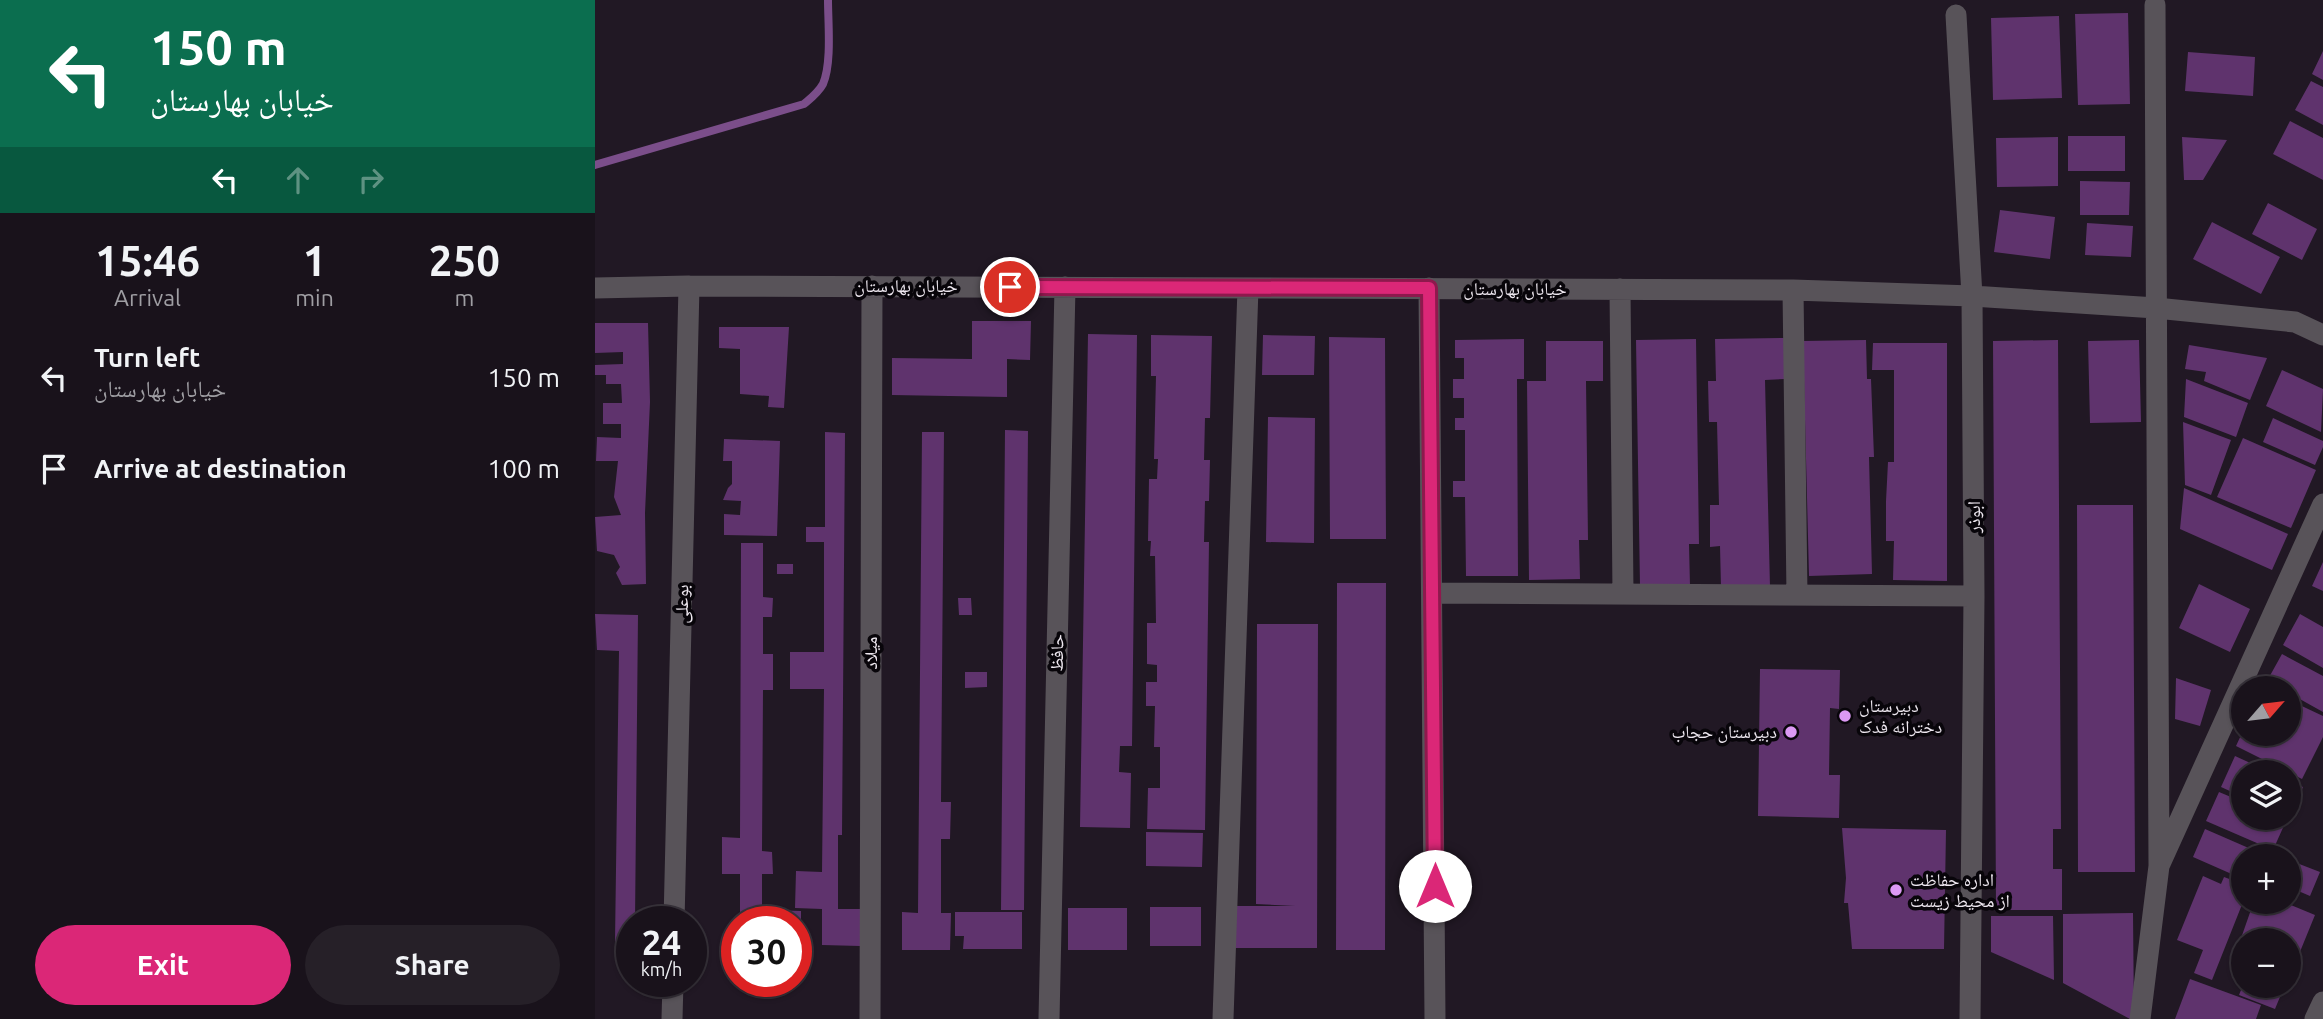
<!DOCTYPE html>
<meta charset="utf-8">
<style>
:root{--surface:#19121b;--page:#262028;--text:#f1f3f6;--muted:#9f9ea3;--line:#37323a;--accent:#db2777}
body{margin:0;font-family:Ubuntu,"Noto Naskh Arabic",sans-serif;background:var(--page);color:var(--text);height:100vh;display:flex;flex-direction:column;font-size:26px;white-space:nowrap}
*{box-sizing:border-box;margin:0}
p{font-size:23px;color:var(--muted)}
.icon{flex:none;width:38px;height:38px;fill:none;stroke:currentColor;stroke-width:2;stroke-linecap:round;stroke-linejoin:round}
.map{position:relative;flex:1;overflow:hidden}
.details{display:flex;flex-direction:column;background:var(--surface);width:595px}
.details>*{flex:none}
.guide{background:#0b6e4f;color:#fff;overflow:hidden}
.needle{width:46px;rotate:62deg}
.controls{position:absolute;left:1636px;top:676px;display:grid;gap:14px}
.controls a{display:grid;place-items:center;width:70px;height:70px;border-radius:50%;background:var(--surface);box-shadow:0 2px 5px #0004,0 0 0 2px var(--line);font-size:35px}
.speed{position:absolute;left:21px;top:906px;display:flex;gap:14px;font-size:35px;font-weight:700;text-align:center}
.speed>*{display:grid;place-content:center;width:91px;height:91px;border-radius:50%;background:var(--surface);box-shadow:0 2px 5px #0004,0 0 0 2px var(--line);line-height:1}
.speed small{font-size:18px;font-weight:400}
.speed .limit{border:10px solid #d22;background:#fff;color:#111}
.pin{position:absolute;display:grid;place-items:center;width:60px;height:60px;color:#fff;margin:-30px;border:4px solid #fff;border-radius:50%;box-shadow:0 2px 7px #0007}
.me{position:absolute;width:77px;margin:-38px;rotate:0deg;stroke-linejoin:round;filter:drop-shadow(0 0 5px #0008)}
.turn{display:flex;align-items:center;gap:24px;height:147px;padding:0 35px;font-size:32px}
.turn .icon{width:91px;height:91px;stroke-width:2.5}
.turn b{display:block;font-size:49px;line-height:60px}
.lanes{display:flex;align-items:center;height:66px;padding:0 35px;background:#0003;justify-content:center;gap:35px;direction:ltr}
.lanes .off{opacity:.35}
.eta{display:flex;justify-content:space-evenly;align-items:center;height:119px;text-align:center}
.eta b{font-size:42px;font-weight:600;line-height:49px}
.action{display:flex;gap:14px;margin-top:auto;padding:14px 35px}
.action a{flex:1;height:80px;border-radius:42px;background:var(--accent);color:#fff;font-size:28px;font-weight:600;line-height:80px;text-align:center}
.action a+a{background:var(--page);color:var(--text)}
ul{padding:0;list-style:none}
li{display:flex;align-items:center;gap:21px;height:91px;padding:0 35px}
li div{flex:1}
li b{display:block;font-size:26px}
li em{font-style:normal}
main{display:flex;flex:1;min-height:0}
.map>svg:first-child{display:block}
</style>
<main>
<section class="details">
<div class="guide">
<div class="turn"><svg class="icon" aria-label="left" viewBox="0 0 24 24"><path d="M17 20v-9H6M10 6l-5 5 5 5"/></svg><div><b>150 m</b>خیابان بهارستان</div></div>
<div class="lanes"><svg class="icon" aria-label="left" viewBox="0 0 24 24"><path d="M17 20v-9H6M10 6l-5 5 5 5"/></svg><svg class="icon off" aria-label="ahead" viewBox="0 0 24 24"><path d="M12 20V5M6 11l6-6 6 6"/></svg><svg class="icon off" aria-label="right" viewBox="0 0 24 24"><path d="M7 20v-9h11M14 6l5 5-5 5"/></svg></div>
</div>
<div class="eta">
<div><b>15:46</b><p>Arrival</p></div>
<div><b>1</b><p>min</p></div>
<div><b>250</b><p>m</p></div>
</div>
<ul>
<li><svg class="icon" aria-label="left" viewBox="0 0 24 24"><path d="M17 20v-9H6M10 6l-5 5 5 5"/></svg><div><b>Turn left</b><p>خیابان بهارستان</p></div><em>150 m</em></li>
<li><svg class="icon" aria-label="arrive" viewBox="0 0 24 24"><path d="M6 21V4h12l-3 4 3 4H6"/></svg><div><b>Arrive at destination</b></div><em>100 m</em></li>
</ul>
<div class="action"><a>Exit</a><a>Share</a></div>
</section>
<div class="map">
<svg width="1728" height="1019" viewBox="0 0 1728 1019">
<rect width="100%" height="100%" fill="#211824"/>
<g fill="none" stroke-linecap="round" stroke-linejoin="round">
<path stroke="#7b4e8a" stroke-width="8" d="M0,165L209,104C216,98 223,93 228,84C237,63 233,23 233,0"/>
</g>
<path fill="#5f336d" d="M1533,13L1535,104L1483,105L1480,14Z
M1464,16L1467,98L1398,100L1396,18Z
M1728,51V80L1717,74Z
M1593,52L1660,57L1658,96L1590,91Z
M1716,81L1728,87V125L1700,110Z
M1695,121L1728,138V180L1678,154Z
M1473,136H1530V171H1473Z
M1463,137V186L1402,187L1401,138Z
M1587,137L1632,140L1608,180H1589Z
M1485,181L1535,182L1534,215H1485Z
M1673,203L1722,229L1707,260L1657,234Z
M1405,210L1460,217L1455,259L1399,252Z
M1617,222L1685,257L1666,294L1598,259Z
M1492,223L1538,226L1536,257L1490,255Z
M377,321H436L435,360L412,359V397L297,395V358L377,359Z
M0,323H53L55,402L50,513L51,584L27,585L21,573L25,567L19,555L2,551L0,517L26,515L19,497L23,461H1L2,437L26,438V424H8V403H27L26,384H11V375H0V365L28,364V352L0,353Z
M124,327H194L189,408L173,407L174,396L145,394V349L124,348Z
M493,334L542,335L537,746H525L524,772L536,773L535,828L485,827Z
M556,335L617,336L615,418H610L609,460H615L614,501H610L609,542H614L610,830L552,829L553,788H565V747H559L560,706H551V682H562V665L552,664V623H561L560,556H555L556,541H553L554,479H562L563,459H559L561,376H556Z
M668,335L720,336L719,375H667Z
M734,337L790,338L791,539H735Z
M1189,338L1190,379L1170,380L1175,587L1126,588L1125,546L1115,547V505H1124L1122,422H1114L1113,381H1121L1120,339Z
M929,339V379H922L923,576H871L870,497H858V481H870V430H860V418H869V398H858V379H869V358H860V340Z
M1101,339L1104,544H1094L1095,586H1045L1041,340Z
M1271,340L1272,379H1276L1279,457H1274L1277,574L1214,576L1208,341Z
M1463,340L1466,829H1458V869H1467V910H1401L1398,341Z
M1544,340L1546,422L1495,423L1493,341Z
M951,341H1008V381H991L993,540H984L985,579L934,580L932,381H951Z
M1278,343H1352V581L1298,580L1299,541H1291V501L1293,462H1299V370H1277Z
M1594,345L1672,358L1655,400L1609,381L1611,372L1590,369Z
M1687,370L1728,389L1726,432L1671,406Z
M1591,379L1653,403L1641,437L1589,417Z
M673,417L720,418L719,543L671,542Z
M1678,418L1728,441V447L1720,465L1668,442Z
M1588,422L1636,440L1616,495L1590,485Z
M410,430L433,431L429,910H406Z
M230,432L250,433L247,835H243V909H265V946L227,945V909L200,908L201,871L227,872L229,689H195V652H229V542H211V527H230Z
M327,432H349L346,802H356L355,839H346V913H356L355,950H307V912L323,913Z
M1648,438L1721,470L1696,528L1622,497Z
M129,439L185,441L182,536L129,535V514L145,515L146,501L128,500L133,488L137,484V461H128Z
M1589,488L1693,534L1677,570L1585,529Z
M1482,505H1538L1540,872H1483Z
M146,543H168V597L178,598L177,617H168V654H178V690H168L167,851L177,852L178,874H167V922H145V874H127V837L145,838Z
M1728,562V591L1717,586Z
M182,564H198V574H182Z
M742,583H791L790,950H741Z
M1604,584L1655,609L1635,652L1584,628Z
M363,598H376L377,615H364Z
M0,614L43,615L40,922H37V942H20L24,651L2,650Z
M1705,614L1728,627V668L1688,645Z
M662,624H723L722,948H638V906H700L661,904Z
M1687,654L1728,676V712L1694,693V688H1684L1672,681Z
M1165,669L1245,670L1244,709L1235,708L1234,775H1245L1244,818L1163,816Z
M370,672H392V687L370,688Z
M1581,678L1616,690L1605,726L1580,719Z
M1694,700L1728,716V737L1707,779L1641,746L1647,733H1694Z
M1640,756L1675,772H1648V797L1626,787Z
M1694,780L1708,787L1694,820Z
M1624,792L1648,802V817H1682L1691,821L1678,850L1611,821Z
M1247,828L1351,830L1349,949H1257L1253,903H1249L1251,878Z
M1610,829L1672,856H1648V879L1598,857Z
M551,832L608,833L607,867L551,866Z
M1694,860L1725,872L1715,896L1694,887Z
M1608,876L1626,884L1629,877L1648,884V902L1617,980L1599,973L1608,950L1582,940Z
M1659,901H1686L1720,915L1700,964L1694,962V940H1648V972L1636,967Z
M555,907H606V946H555Z
M473,908H532V950H473Z
M176,910L206,911V946H201V922H176Z
M360,912H427V949H368L369,936H360Z
M1538,913L1539,1019H1535L1468,983V914Z
M1396,916H1458L1459,980L1396,952Z
M1694,963L1702,966L1694,984Z
M1595,979L1666,1005L1661,1019H1580Z
M1648,985H1671L1687,992L1680,1009L1644,995Z"/>
<g fill="none" stroke-linecap="round" stroke-linejoin="round">
<path stroke="#585359" stroke-width="21" d="M1560,5L1564,866
M1361,15L1377,296L1379,596L1375,1019
M0,288L94,286L1198,290L1377,296L1561,308L1700,322L1728,335
M834,288L840,1019
M1025,289L1028,594
M1198,290L1202,595
M838,593L1379,596
M79,922L94,286
M77,1019L78,982
M275,1019L277,286
M454,1019L470,287
M628,1019L653,288
M1545,1019L1564,866L1728,504
M1720,1019L1728,1002"/>
</g>
<g fill="none" stroke-linecap="round" stroke-linejoin="round">
<g stroke="#8e194d" stroke-width="18">
<path id="route" d="M415,287L834,288L840,886"/>
</g>
<use href="#route" stroke="#db2777" stroke-width="12"/>
</g>
<g fill="#dc99f4" stroke="#08050a" stroke-width="2.5">
<circle cx="1250" cy="716" r="7"/>
<circle cx="1196" cy="732" r="7"/>
<circle cx="1301" cy="890" r="7"/>
</g>
<g text-anchor="middle" stroke-width="7" stroke-linejoin="round" paint-order="stroke">
<g font-size="18" fill="#ede7ef" stroke="#08050a">
<text x="311" y="292">خیابان بهارستان</text>
<text x="920" y="295">خیابان بهارستان</text>
<text transform="translate(1379 517) rotate(-90)" y="6">ابوذر</text>
<text transform="translate(87 604) rotate(-89)" y="6">بوعلی</text>
<text transform="translate(276 653) rotate(-90)" y="6">میلاد</text>
<text transform="translate(462 653) rotate(-89)" y="6">حافظ</text>
</g>
<g font-size="18" fill="#ede7ef" stroke="#08050a" text-anchor="start">
<text x="1264" y="712">دبیرستان<tspan x="1264" dy="21">دخترانه فدک</tspan></text>
<text x="1182" y="738" text-anchor="end">دبیرستان حجاب</text>
<text x="1315" y="886">اداره حفاظت<tspan x="1315" dy="21">از محیط زیست</tspan></text>
</g>
</g>
</svg>
<div class="controls">
<a><svg class="needle" viewBox="-14 -14 28 28"><path d="M0-13l5 13h-10z" fill="#e53935"/><path d="M0 13l5-13h-10z" fill="#9f9ea3"/></svg></a>
<a><svg class="icon" aria-label="layers" viewBox="0 0 24 24"><path d="M12 4l9 5-9 5-9-5zM3 14l9 5 9-5"/></svg></a>
<a>+</a>
<a>−</a>
</div>
<div class="speed"><div>24<small>km/h</small></div><div class="limit">30</div></div>
<div class="pin" style="left:415px;top:287px;background:#d93025"><svg class="icon" aria-label="arrive" viewBox="0 0 24 24"><path d="M6 21V4h12l-3 4 3 4H6"/></svg></div>
<svg class="me" style="left:840px;top:886px" viewBox="-20 -20 40 40"><circle r="19" fill="#fff"/><path d="M0-13L10 11 0 6-10 11z" fill="#db2777"/></svg>
</div>
</main>
